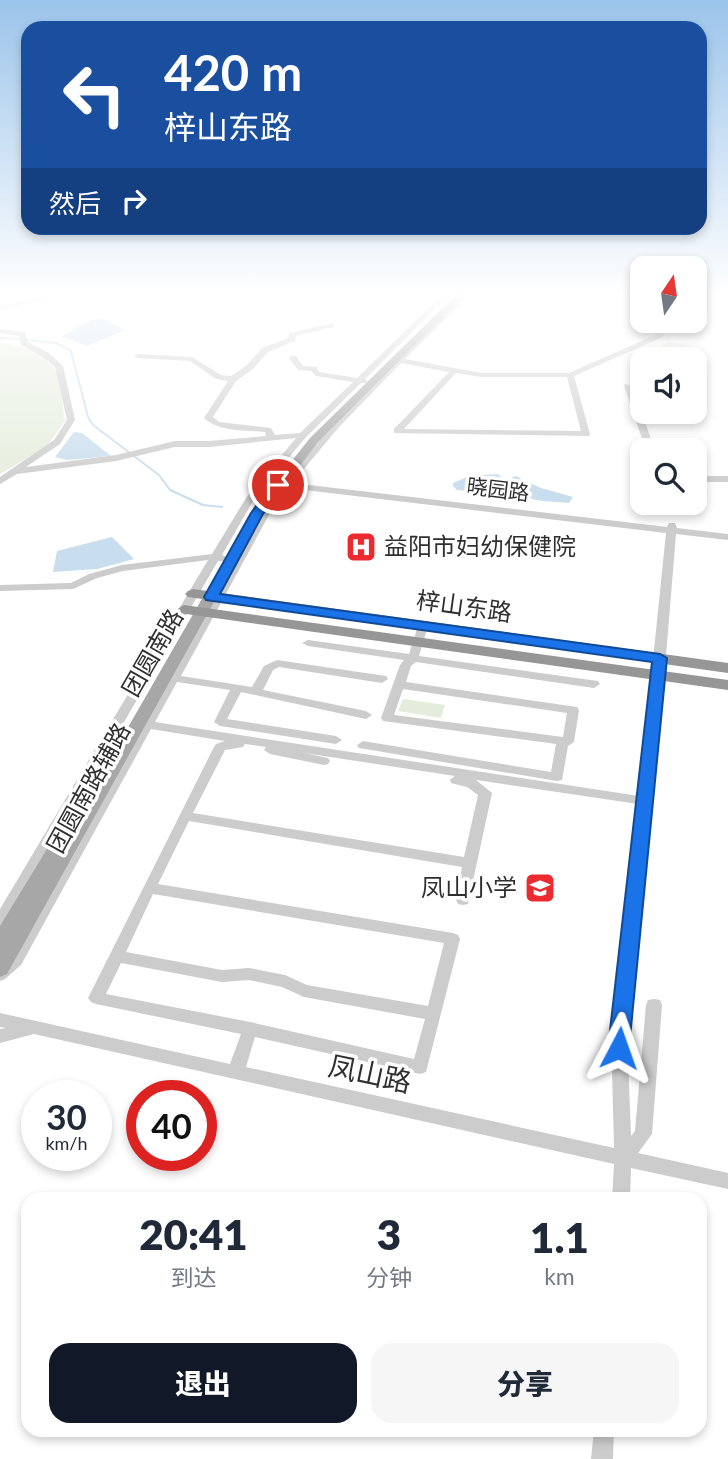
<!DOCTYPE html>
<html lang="zh">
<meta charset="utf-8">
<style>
:root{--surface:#fff;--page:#f6f6f7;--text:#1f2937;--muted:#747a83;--accent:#111827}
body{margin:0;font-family:Lato,"Noto Sans SC",sans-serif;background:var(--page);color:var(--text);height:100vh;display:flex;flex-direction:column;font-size:26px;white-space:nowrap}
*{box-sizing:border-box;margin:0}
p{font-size:23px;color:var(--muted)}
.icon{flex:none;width:38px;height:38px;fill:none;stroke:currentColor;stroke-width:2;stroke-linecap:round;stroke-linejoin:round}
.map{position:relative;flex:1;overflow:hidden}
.drawer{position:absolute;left:21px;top:1192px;width:686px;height:245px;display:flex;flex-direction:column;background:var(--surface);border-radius:21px;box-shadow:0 4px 10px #0003}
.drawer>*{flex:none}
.hud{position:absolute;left:21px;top:21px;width:686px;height:214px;border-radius:21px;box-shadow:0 4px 10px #0003;background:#1a4fa0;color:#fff;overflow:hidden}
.needle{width:46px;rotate:13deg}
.buttons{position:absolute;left:630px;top:256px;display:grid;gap:14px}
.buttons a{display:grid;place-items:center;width:77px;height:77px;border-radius:14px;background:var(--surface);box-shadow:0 4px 10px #0003;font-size:35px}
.speed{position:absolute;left:21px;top:1080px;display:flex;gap:14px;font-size:35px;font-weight:700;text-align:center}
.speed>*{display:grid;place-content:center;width:91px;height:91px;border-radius:50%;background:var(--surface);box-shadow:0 4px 10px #0003;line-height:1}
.speed small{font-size:18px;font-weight:400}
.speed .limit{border:10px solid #d22;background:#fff;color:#111}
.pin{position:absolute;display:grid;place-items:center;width:60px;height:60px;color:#fff;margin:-30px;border:4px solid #fff;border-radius:50%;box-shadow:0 2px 7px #0007}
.me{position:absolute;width:77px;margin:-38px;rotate:4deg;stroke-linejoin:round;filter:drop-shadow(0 0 5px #0008)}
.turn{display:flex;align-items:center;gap:24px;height:147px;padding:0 28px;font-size:32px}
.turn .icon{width:91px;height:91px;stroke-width:2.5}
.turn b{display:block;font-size:49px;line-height:60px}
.then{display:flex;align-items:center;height:66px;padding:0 28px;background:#0003;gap:14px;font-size:26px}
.eta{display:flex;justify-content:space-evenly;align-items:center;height:119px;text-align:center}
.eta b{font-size:42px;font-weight:800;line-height:49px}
.cta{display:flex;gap:14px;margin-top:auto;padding:14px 28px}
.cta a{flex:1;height:80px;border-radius:21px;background:var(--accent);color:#fff;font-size:28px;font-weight:800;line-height:80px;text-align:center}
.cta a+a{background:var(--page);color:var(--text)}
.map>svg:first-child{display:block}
</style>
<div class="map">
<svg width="728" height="1459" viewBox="0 0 728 1459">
<rect width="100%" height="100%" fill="#fff"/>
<path fill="#e4eddc" d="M669,342L694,346L697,350L695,363V359H657L661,346Z
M0,343C19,344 47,353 56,372C62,386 62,406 65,421L46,447L0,474Z
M403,699L445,705L441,718L398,711Z"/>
<path fill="#c8dded" d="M102,318L125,330L87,346L62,336L91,320Z
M74,432L82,433L111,456L67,460L55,457Z
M498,474L509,483L510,495L457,490L453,486V483L469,476Z
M516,476L541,488L573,497L569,503C543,500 521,505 512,477Z
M112,537L134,559L97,569L53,572L57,551Z"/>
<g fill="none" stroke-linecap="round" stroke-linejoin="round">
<path stroke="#c8dded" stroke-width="2" d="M0,338L20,339
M27,340L56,343L71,351L88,417L93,425L159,475L170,490L203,505L222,507"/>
<path fill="#ccc" fill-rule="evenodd" d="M64,292H76L0,310V306Z
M445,292H452L365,379L367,381L366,383H361L306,437L270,480L283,482L333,424L394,362L393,358H398L466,292H473L405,359L481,373H569L657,334L661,320H669L663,337L574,376L590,434L589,436L394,433V429L449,372L401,363L339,427L292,483L667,527L669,523H675L677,528L728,534V540L676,534L663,692L627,1030L631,1136L635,1131L646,1005L648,1000L654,999L660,1000L662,1005L652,1134L638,1153L728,1173V1189L631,1168L630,1199H612L614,1164L34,1034L0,1043V1029L6,1028L0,1027V1013L230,1064L241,1034L96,1004L91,1002L88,998L214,747L216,744L225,741L151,729L21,965L5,979L0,981V966L11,957L140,727L137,724L139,721L144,720L166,681L160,677L162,674H170L260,513L280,487L266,485L253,501L222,555L229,558L224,561H218L5,926L0,928V909L208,560L123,571L97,578L73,589L0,591V585L71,583L89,574L122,565L212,554L246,498L296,438L209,447H175L116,461L17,474L0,484V477L54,440L67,420L55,367L43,357L21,345L19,336L0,333V329L25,332L28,342L49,353L63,366L75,420L60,444L26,467L116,455L175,441H209L266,436L265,432C245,430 219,432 204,418L228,381L216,379L190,361L138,358L134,356L138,354L192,357L221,375L231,376L247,365L262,348L288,338L289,333L334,323V327L296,336L295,341L268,352L253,369L236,381L213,417L219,422L271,428L275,435L300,433L353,382L316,376L311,371L298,370L289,358L290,356H296L303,366L317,367L319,372L357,378ZM456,373L481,377H567L581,431L404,429ZM288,488L666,533L639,796L155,722L177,682L230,690L214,722L220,726L336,744L342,740L336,736L227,719L241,692L366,719L372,715L366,711L263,690L273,670L279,667L382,683L388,679L386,676L277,660L264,666L252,687L181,676L270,513ZM245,744L266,747L264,750L270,754L324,765L328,764L330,761L328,758L304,753L455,776L450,780L451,783L467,787L478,795L464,857L193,813L225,750L243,747ZM470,779L638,804L611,1030L614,1148L246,1067L255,1037L420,1074L426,1072L460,939L458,935L453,933L158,884L189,821L462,867L456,900L458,904L463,905L468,904L492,793L476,780ZM153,894L444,943L428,1006L307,985L285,975L249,968L222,970L126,952ZM121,963L222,982L249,980L282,987L304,997L425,1019L414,1059L250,1022L106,994Z
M625,384L632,386L655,450H646L624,386Z
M695,476H728V482H695Z
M423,623L428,626L419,656L598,681L600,684L594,688L416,662L411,666L406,682L577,707L579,710L574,742L568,746L562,780L557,781L359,748L357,745L363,741L551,772L556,744L383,721L381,718L400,665L404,660L308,646L302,643L308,640L409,654L418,626ZM403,689L567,713L563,737L394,715Z
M594,1430H614L613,1459H591Z"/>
<path fill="#a7a7a7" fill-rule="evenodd" d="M459,292H468L318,442L263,514L7,974L0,977V926L58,831L69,830L253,510L310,438Z"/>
<path fill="#969696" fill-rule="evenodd" d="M193,589L728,663V673L188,597L185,594L188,591Z
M184,605L728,680V690L179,613L176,610Z"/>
</g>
<linearGradient id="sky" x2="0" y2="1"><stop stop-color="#9bc4ea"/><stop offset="0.59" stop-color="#fff"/><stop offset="1" stop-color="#fff" stop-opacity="0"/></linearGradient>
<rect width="728" height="496" fill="url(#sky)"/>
<path fill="#1a73e8" stroke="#114b97" stroke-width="2" d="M278,481L284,485L263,514L220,594L660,654L667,658L629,1048L626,1055L619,1057L611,1055L608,1048L652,662L206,600L204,597L251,513L274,482Z"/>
<defs>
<g id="hospital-square" transform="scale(1.575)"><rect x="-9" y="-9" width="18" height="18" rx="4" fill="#ec2b30" stroke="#fff"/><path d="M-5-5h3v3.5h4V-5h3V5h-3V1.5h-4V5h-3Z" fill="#fff"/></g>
<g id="school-square" transform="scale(1.575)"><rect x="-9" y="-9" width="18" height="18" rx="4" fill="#ec2b30" stroke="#fff"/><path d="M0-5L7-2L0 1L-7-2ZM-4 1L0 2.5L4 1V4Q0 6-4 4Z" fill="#fff"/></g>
</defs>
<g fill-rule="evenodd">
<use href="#hospital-square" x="361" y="547"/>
<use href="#school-square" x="540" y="888"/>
</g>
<g text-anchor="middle" stroke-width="7" stroke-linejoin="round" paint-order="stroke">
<g font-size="21" fill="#2f2f2f" stroke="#fff">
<text transform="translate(498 490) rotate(7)" y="7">晓园路</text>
</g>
<g font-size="24" fill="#2f2f2f" stroke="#fff" text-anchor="start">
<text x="384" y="555">益阳市妇幼保健院</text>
<text x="517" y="896" text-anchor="end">凤山小学</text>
</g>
<g font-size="24" fill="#2f2f2f" stroke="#fff">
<text transform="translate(464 607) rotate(8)" y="8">梓山东路</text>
<text transform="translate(153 653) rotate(-60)" y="8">团圆南路</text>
<text transform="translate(89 788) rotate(-61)" y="8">团圆南路辅路</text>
</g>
<g font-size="28" fill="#2f2f2f" stroke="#fff">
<text transform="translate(370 1074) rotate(12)" y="10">凤山路</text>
</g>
</g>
</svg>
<div class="buttons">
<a><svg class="needle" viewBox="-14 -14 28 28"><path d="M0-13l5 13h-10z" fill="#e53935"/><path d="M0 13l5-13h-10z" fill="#747a83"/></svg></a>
<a><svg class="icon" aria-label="sound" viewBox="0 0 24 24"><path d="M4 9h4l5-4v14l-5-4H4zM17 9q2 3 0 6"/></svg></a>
<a><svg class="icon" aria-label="search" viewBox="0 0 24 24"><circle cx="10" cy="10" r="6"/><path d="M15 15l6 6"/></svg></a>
</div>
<div class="speed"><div>30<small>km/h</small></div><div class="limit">40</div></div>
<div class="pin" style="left:278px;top:485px;background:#d93025"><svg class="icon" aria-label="arrive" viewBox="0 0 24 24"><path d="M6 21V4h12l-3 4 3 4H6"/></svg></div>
<svg class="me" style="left:619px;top:1048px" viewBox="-20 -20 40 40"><path d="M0-17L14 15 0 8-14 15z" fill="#1a73e8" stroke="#fff" stroke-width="4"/></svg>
<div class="hud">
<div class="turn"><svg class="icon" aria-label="left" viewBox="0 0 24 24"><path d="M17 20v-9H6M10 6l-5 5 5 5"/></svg><div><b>420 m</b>梓山东路</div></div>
<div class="then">然后<svg class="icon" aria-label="right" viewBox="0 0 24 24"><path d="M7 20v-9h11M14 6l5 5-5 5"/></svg></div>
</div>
<section class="drawer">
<div class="eta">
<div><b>20:41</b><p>到达</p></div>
<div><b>3</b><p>分钟</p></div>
<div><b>1.1</b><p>km</p></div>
</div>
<div class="cta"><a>退出</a><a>分享</a></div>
</section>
</div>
